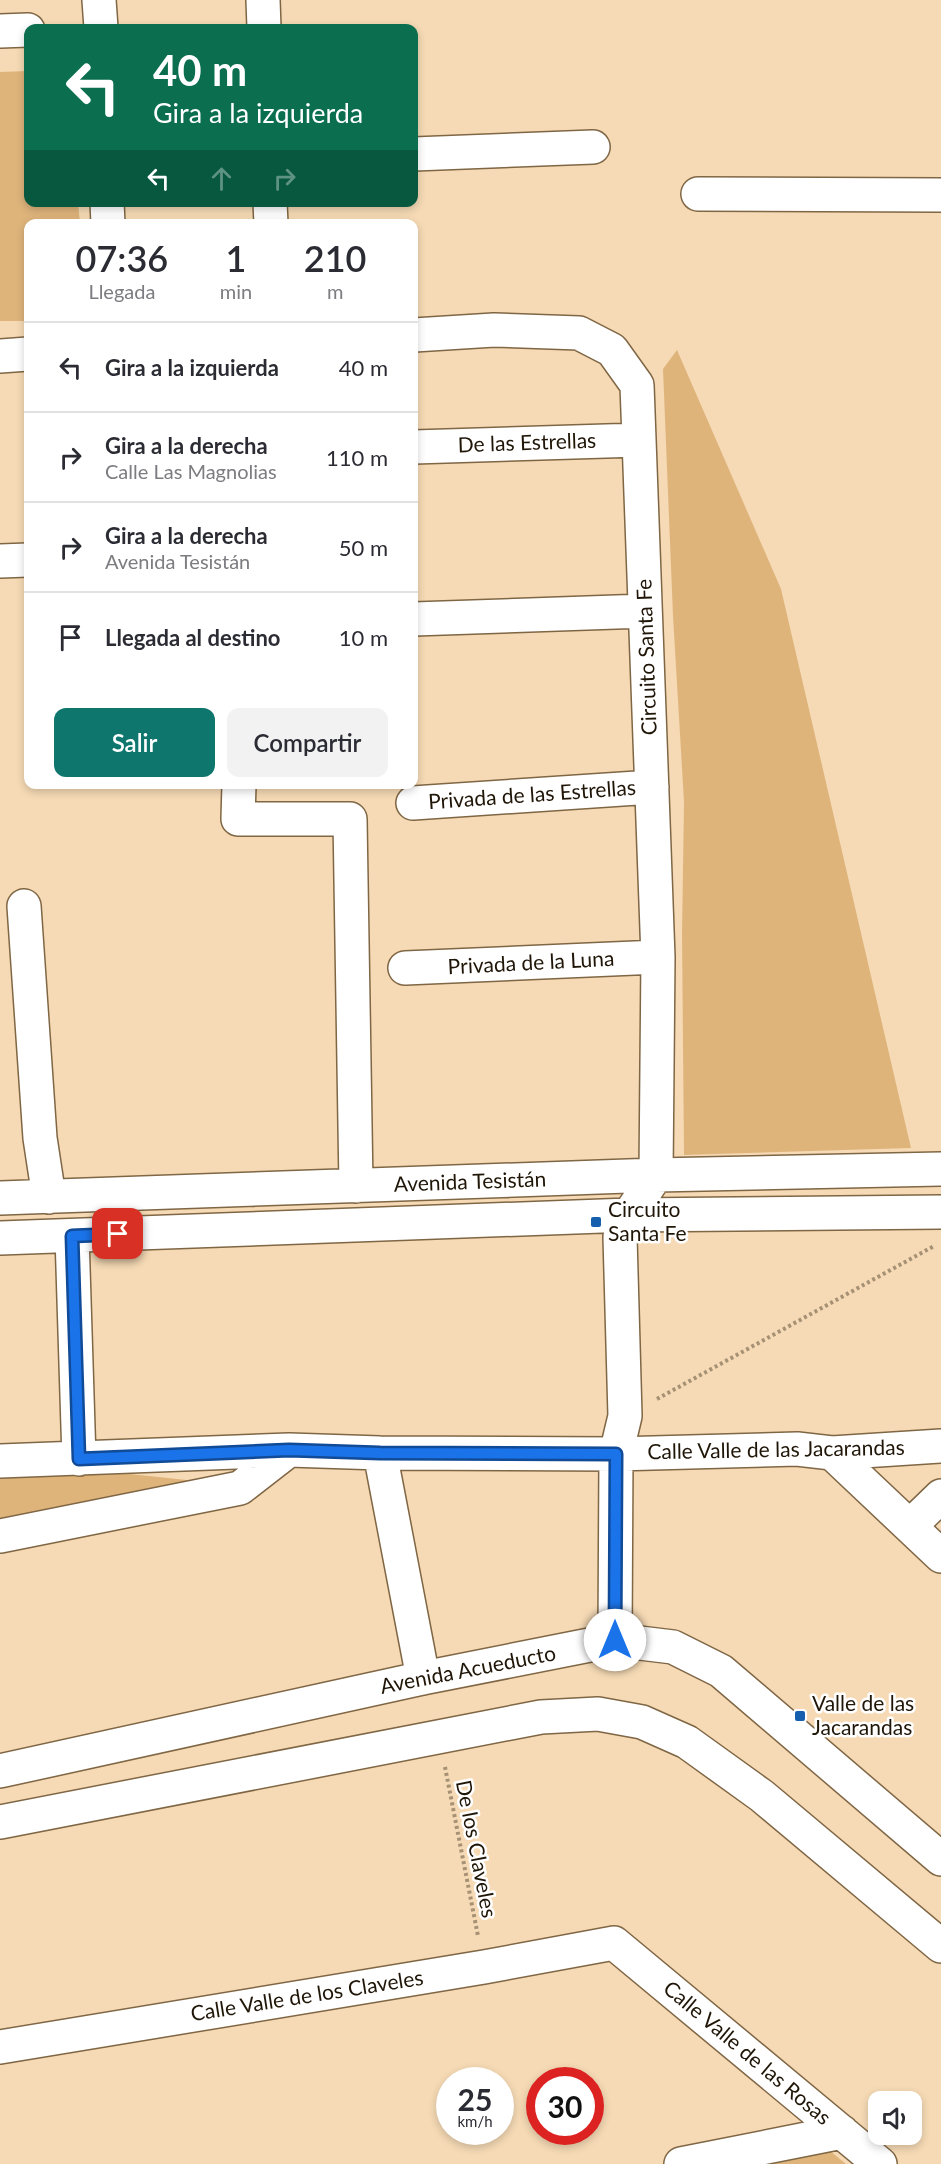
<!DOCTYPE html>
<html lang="es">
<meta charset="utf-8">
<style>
:root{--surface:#fff;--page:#f2f2f3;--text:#2b2b33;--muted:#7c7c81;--line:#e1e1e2;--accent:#0f766e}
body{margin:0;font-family:Lato,sans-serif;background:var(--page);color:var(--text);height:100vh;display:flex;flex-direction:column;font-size:22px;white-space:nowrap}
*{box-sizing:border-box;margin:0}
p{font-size:20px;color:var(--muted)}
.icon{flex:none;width:33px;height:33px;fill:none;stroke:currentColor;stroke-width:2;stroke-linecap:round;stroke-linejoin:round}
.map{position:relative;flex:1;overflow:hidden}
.side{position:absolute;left:24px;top:219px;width:394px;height:570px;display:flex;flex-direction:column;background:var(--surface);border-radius:12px;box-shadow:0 3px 9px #0003}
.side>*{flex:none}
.top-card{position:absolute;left:24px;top:24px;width:394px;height:183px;border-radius:12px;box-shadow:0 3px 9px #0003;background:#0b6e4f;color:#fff;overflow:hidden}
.fabs{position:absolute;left:868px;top:2091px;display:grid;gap:12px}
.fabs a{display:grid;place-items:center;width:54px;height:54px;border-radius:12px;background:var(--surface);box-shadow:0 3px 9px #0003;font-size:30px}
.speed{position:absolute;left:436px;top:2067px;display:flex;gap:12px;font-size:30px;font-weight:700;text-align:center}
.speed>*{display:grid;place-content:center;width:78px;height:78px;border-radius:50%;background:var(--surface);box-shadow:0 3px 9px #0003;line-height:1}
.speed small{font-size:15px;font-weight:400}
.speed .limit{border:9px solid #d22;background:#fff;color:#111}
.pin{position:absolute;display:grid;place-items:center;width:51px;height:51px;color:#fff;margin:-26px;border-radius:12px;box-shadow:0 3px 9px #0006}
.me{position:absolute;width:66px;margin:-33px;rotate:0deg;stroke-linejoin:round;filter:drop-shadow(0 0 4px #0008)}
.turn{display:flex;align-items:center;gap:21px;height:126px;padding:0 30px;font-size:27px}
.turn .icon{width:78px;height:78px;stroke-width:2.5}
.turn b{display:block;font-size:42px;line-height:51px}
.lanes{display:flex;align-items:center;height:57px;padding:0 30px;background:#0003;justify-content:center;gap:30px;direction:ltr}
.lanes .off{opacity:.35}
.eta{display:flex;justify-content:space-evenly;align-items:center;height:102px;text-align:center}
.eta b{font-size:36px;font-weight:600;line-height:42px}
.cta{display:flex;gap:12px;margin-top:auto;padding:12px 30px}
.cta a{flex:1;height:69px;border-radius:12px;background:var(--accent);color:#fff;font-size:24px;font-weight:600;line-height:69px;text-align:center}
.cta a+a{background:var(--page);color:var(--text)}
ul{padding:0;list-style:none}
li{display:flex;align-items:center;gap:18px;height:90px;padding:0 30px;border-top:2px solid var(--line)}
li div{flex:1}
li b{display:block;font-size:22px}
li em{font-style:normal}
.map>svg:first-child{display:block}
</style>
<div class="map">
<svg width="941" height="2164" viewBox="0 0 941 2164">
<rect width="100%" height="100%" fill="#f6dab5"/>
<path fill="#deb47b" d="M28,71V202L78,203L80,223L28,224V321H0V72Z
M677,350L781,589L911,1148L684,1155L682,935L684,802L673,616L663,369Z
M74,1468L205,1482L0,1521V1470Z
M829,2150L846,2164H764Z"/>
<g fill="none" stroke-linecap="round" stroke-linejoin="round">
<g stroke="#7f6644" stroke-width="36">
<path id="minor" d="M99,0L101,28
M263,0L264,28
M0,31L28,30
M414,154L593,147
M698,194L941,195
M107,202L108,224
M270,202L271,224
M414,335L494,330L579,333L612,350L637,385L658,957L656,1175L629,1215L620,1237L625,1416L616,1454L615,1640
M0,356L28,354
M414,447L639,440
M0,561L28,560
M414,619L645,611
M239,784L238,819H350L356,1186
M413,803L652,787
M24,906L40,1138L49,1197
M405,968L658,957
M0,1198L656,1175L941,1169
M72,1236L79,1459
M0,1238L629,1215L941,1212
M380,1453L423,1678
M832,1453L941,1556
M0,1461L289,1450L380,1453L616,1454L797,1449L832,1453L941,1446
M910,1526L941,1496
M0,1536L240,1488L289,1450
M0,1771L423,1678L615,1640L673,1647L721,1671L941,1859
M0,1822L541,1717L598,1714L642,1722L687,1742L762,1796L941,1946
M0,2047L484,1967L614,1943L880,2164
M681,2164L842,2132"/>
</g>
<path stroke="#a69174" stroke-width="4" stroke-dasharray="3 3" stroke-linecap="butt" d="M657,1399L934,1246
M445,1767L478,1936"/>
<use href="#minor" stroke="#fff" stroke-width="33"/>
</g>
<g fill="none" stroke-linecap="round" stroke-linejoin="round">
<g stroke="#114b97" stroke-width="15">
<path id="route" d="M118,1234L72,1236L79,1459L289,1450L380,1453L616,1454L615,1640"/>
</g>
<use href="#route" stroke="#1a73e8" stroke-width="10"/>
</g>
<g fill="#155fae" stroke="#fff" stroke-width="2">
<rect x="590" y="1216" width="12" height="12" rx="3"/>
<rect x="794" y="1710" width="12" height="12" rx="3"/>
</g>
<g text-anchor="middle" stroke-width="5" stroke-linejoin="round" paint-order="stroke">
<g font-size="21" fill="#201608" stroke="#fff">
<text transform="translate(527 443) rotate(-2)" y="7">De las Estrellas</text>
<text transform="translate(647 657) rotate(-92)" y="7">Circuito Santa Fe</text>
<text transform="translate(532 795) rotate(-4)" y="7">Privada de las Estrellas</text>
<text transform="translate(531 963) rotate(-3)" y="7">Privada de la Luna</text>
<text transform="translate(470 1182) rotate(-2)" y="7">Avenida Tesistán</text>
<text transform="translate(776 1450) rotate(-1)" y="7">Calle Valle de las Jacarandas</text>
<text transform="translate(468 1670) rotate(-11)" y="7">Avenida Acueducto</text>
<text transform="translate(476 1849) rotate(79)" y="7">De los Claveles</text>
<text transform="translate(307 1996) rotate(-9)" y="7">Calle Valle de los Claveles</text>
<text transform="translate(747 2053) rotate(40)" y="7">Calle Valle de las Rosas</text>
</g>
<g font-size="21" fill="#201608" stroke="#fff" text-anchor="start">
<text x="608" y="1217">Circuito<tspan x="608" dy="24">Santa Fe</tspan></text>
<text x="812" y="1711">Valle de las<tspan x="812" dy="24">Jacarandas</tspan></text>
</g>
</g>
</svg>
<div class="fabs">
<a><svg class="icon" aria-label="sound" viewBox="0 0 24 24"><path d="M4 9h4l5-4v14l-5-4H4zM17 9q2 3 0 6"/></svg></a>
</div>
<div class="speed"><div>25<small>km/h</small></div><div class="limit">30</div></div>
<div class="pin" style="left:118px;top:1234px;background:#d93025"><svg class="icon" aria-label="arrive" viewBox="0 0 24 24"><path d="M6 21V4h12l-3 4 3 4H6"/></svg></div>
<svg class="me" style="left:615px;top:1640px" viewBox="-20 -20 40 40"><circle r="19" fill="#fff"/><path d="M0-13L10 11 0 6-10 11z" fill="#1a73e8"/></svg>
<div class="top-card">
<div class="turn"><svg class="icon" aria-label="left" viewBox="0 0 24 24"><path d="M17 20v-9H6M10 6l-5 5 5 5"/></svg><div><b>40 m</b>Gira a la izquierda</div></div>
<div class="lanes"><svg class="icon" aria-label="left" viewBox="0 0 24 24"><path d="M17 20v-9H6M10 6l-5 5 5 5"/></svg><svg class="icon off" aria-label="ahead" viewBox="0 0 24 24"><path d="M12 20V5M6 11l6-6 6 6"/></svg><svg class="icon off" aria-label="right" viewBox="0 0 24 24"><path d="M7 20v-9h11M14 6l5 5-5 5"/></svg></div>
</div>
<section class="side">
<div class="eta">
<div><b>07:36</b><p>Llegada</p></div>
<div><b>1</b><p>min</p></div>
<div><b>210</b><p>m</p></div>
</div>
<ul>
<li><svg class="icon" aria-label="left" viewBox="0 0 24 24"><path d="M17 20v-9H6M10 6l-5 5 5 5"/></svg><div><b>Gira a la izquierda</b></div><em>40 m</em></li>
<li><svg class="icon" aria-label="right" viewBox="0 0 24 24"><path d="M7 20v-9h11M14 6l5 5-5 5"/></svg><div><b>Gira a la derecha</b><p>Calle Las Magnolias</p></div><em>110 m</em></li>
<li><svg class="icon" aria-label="right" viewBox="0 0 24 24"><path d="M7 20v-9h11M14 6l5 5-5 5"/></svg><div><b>Gira a la derecha</b><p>Avenida Tesistán</p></div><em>50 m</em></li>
<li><svg class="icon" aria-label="arrive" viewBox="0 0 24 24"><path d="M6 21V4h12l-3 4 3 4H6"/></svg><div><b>Llegada al destino</b></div><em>10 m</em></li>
</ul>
<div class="cta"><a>Salir</a><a>Compartir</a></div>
</section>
</div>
